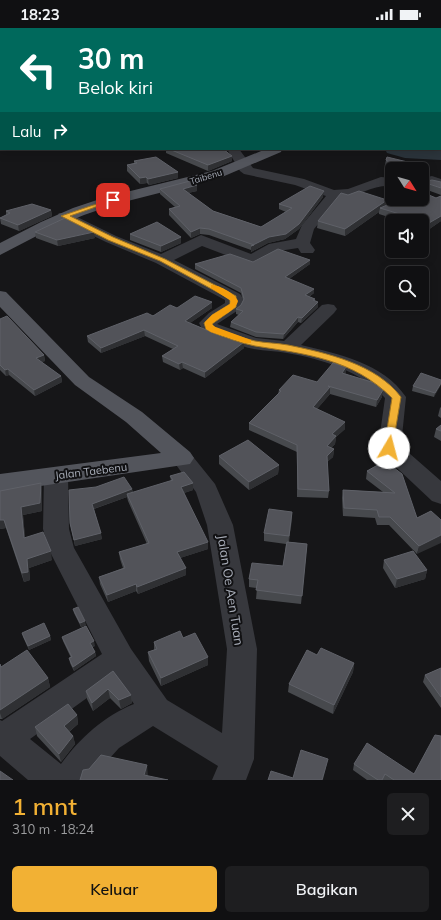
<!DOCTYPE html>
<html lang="id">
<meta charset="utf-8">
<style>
:root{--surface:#101012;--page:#1e1e20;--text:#f1f3f6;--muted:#9c9d9f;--line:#303032;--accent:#f2b134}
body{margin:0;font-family:Mulish,sans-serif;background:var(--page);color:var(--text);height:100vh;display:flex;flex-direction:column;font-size:15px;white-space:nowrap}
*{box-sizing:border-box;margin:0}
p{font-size:13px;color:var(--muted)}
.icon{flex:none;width:22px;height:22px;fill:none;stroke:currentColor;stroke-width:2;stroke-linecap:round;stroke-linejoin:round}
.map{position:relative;height:752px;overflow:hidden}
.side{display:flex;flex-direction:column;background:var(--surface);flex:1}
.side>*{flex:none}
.banner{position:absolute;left:0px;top:0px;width:441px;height:122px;box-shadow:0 2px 10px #0003,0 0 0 1px var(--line);background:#00695c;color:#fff;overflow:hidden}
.needle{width:26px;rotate:127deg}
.fabs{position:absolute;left:385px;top:134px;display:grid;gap:8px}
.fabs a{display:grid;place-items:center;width:44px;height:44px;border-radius:6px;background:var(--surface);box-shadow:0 2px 10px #0003,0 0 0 1px var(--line);font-size:20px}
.pin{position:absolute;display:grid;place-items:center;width:34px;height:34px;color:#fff;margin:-17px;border-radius:8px;box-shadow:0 2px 6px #0006}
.me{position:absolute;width:44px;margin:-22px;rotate:8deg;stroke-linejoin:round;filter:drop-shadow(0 0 3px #0008)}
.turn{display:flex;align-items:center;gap:14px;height:84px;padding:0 12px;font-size:18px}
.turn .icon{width:52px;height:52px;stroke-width:2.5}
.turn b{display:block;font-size:28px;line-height:34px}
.then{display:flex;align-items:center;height:38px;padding:0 12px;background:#0003;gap:8px;font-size:15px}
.round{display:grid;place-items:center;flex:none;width:42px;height:42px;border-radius:6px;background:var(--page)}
.head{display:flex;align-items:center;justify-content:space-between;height:68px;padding:0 12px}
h1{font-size:24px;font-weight:600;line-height:30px;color:var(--accent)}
.cta{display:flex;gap:8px;margin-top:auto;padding:8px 12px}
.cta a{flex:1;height:46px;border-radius:6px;background:var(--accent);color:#111;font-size:16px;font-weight:600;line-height:46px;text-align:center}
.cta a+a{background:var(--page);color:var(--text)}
.status{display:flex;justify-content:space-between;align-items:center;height:28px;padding:0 20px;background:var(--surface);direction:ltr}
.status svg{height:11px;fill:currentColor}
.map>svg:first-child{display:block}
</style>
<div class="status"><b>18:23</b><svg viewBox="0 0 49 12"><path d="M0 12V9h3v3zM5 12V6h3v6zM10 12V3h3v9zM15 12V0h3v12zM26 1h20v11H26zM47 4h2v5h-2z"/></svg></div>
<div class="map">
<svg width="441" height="752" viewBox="0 0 441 752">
<rect width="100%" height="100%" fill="#161618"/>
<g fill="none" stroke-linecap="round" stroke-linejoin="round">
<path fill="#2c353c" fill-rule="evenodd" d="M15,0H33V1H16Z
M58,0H107V1H58Z
M441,120V132L405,130L387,125L385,121Z"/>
<path fill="#37383d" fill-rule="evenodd" d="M440,15H441V21H440Z
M227,121H239L253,140L304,151L334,162L348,161L381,149L392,150V158C374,156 358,169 340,170L314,201L310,215L315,222L313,225H301L298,220L279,223L252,237L202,218L174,232L240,266C244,271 244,276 240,281L217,296L256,310L284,313L322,277L328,276L334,277L337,281L334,285L301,317C339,326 383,335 406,369L401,418L441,453V476L432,473L381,425L378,420L385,370C361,343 322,331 287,325C276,323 265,323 254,321C238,318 223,311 207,306L203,303L199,295L209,285L225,275V272L156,235L106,214L59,191L57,188L59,185H69L116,208L161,226L201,207L251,226L269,216L296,211L302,197L326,168L295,157L244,146L240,143Z
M432,148L441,151V159L431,156L422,158V150Z
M182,422L190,425L215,456L233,497L257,621L254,731L246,752H212L218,738L153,698L119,720L90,752H28L0,728V692L2,693L102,626L48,520L43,501L44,448L48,442L56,440L64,442L68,448L69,501L74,520L131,621L167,672L222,705L227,621L207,497L196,464L171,430L174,425ZM116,649L134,676C104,688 80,710 61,736L30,711Z"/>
<path fill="#53555c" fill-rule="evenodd" d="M266,121H282L281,124L222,149L116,176L84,187L52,200L0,227V215L41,194L73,180L106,169L212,143Z
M0,263L6,264L89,349L142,384L190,424L194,430L190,436L0,464V446L161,425L126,394L75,357L0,279Z"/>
</g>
<path fill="#47494d" d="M232,0H441V14H440V1H232Z
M166,121H223L232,128V133L208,143L166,125Z
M386,132L429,142L428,147L422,141H392L385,137Z
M134,133L178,144V150L149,157L147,155L140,156L127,143V137L134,135Z
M423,154H441V193L428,202L422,200V193H401L379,186V184L345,208L317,200L318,193L348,167L387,172L386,177L436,170L441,168V167L422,160Z
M160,161L197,163L188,165L213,183L261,199L286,184L279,181V176L323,169L299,201L285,211L268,215L251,224V222L209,207L200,206L191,210L169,187V181L175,179L160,166Z
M51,182L52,188L19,203L1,196L0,190L6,187V183Z
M35,204L95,210L58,218L36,210Z
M130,206L181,209V215L161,224L130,212Z
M310,232V236L289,251L314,265L309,269L315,273L318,279L301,295L298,294L283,311L256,309L230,299L231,294L239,287L236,286V281L241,277L243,273L241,265L195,241V236Z
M177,280H212L190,295L216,306L244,314V320L205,350L183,340L180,342L163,334L162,328L173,321L145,308L101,325L88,314L87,308Z
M0,291L44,327L45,333L41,334L61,348L62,354L35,368L9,347L6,348L0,342Z
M346,346L382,369L376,379L330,366L317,381L345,401L336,409L335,416L331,420L334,421L333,429L327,434L329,463L328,470L297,469V424L249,402V395L278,366L279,362L317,354Z
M441,352L434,369L412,363L413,358Z
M441,379V390L438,388L440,380Z
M441,397V413L434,409L436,401Z
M219,428L279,437L278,446L249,462L219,436Z
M385,433L417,490L431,483L417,526L389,497H377L375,490L343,488L342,470L343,462L383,464L366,451L367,443Z
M170,448L193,455V462L184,465L208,521L180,530L186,547L138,566L136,563L108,574L100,556L99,549L123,540L120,531L119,524L147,516L128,473L127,469L94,481L102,511L75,518L70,495L69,462L132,461L133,465L171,453Z
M0,463H42V483L23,487L25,510L52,532L29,540L30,552L24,554L6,500L0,501Z
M292,484L289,514L307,516L301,576L256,571L257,560L249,559V551L283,538L286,516L264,513V505Z
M384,532L427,542L425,551L395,560L383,540Z
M73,581L86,597L81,599L74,585Z
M22,605L50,608L51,612L29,622L23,609Z
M62,609L95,618L92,619L95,624L96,628L74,643L70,635L69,630H71L63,613Z
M154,614L208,629V637L161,658L149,633L148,624L154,622Z
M317,627L354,635L353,644L333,686L288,664L289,656Z
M0,636L1,639L48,650L50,659L2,691H0Z
M441,640V680L423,654L425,647Z
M113,643L131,667L132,675L121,681L110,670L93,683L87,671L86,663Z
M77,687L78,696L69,704L73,708L75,716L61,734L37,708L35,699Z
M354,736L441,752H367L353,742Z"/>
<path fill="#2f3033" d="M232,128V133L208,143V137Z
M429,142L428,147L422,149V144Z
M178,144V150L149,157L148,151Z
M146,149L147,155L140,156V150Z
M197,157V163L183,166V161Z
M324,163L323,169L299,201L285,211L268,215L251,224V218Z
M387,172L386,179L380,180L379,184L345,208V201Z
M51,182L52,188L19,203L18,197Z
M441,188V193L428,202L429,195Z
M200,200V206L191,210V204Z
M94,204L95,210L58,218L57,212Z
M181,209V215L161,224V218Z
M310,232V236L285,254V249Z
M314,261V265L304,272L305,267Z
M212,274V280L186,298L185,293Z
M318,274V279L301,295L302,290Z
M298,289V294L283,311L284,306Z
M144,302L145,308L101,325V320Z
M244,314V320L205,350V344Z
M44,327L45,333L37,336L36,330Z
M182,334L183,340L180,342L179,336Z
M346,339V346L342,345Z
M8,341L9,347L6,348L5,342Z
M61,348L62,354L35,368L34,362Z
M441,355V357L434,369L435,365Z
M330,359V366L313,386V379Z
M383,362L382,369L376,379L377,372Z
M345,394V401L336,409L335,416L326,426L327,418L332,406Z
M334,421L333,429L326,435L327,428Z
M279,437L278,446L249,462V454Z
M41,455L42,463V483L23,487L26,519L24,510L21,479Z
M193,455V462L181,466V459Z
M132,461L133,467L127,466V469L93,481L92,476Z
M292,484V493L288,517L289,508Z
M0,492H4L6,500L0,501Z
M101,505L102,511L75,518L74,512Z
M441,507V515L417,526L419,518Z
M208,514V521L177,531V524Z
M51,523L52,532L29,540L30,552L24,554L22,545L27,531Z
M186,540V547L138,566L137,559Z
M427,542L425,551L395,560L397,551Z
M136,556V563L108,574L107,567Z
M85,593L86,597L81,599L80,595Z
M50,608L51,612L29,622L28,618Z
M94,613L95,618L91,619L90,615Z
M95,624L96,628L74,643L73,639Z
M208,629V637L161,658V650Z
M354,635L353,644L333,686L334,677Z
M48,650L50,659L2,691L0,685V682Z
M108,661L110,670L93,683L92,675Z
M131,667L132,675L121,681L119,672Z
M77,687L78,696L66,706L64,698Z
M73,708L75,716L61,734L59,726Z
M328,731L323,752H322Z
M147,737L148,749L144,747Z"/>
<path fill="#525359" stroke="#5f6168" d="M236,0H441V11L440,10V13V1H241Z
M440,18H441V36L440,39Z
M440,44H441V62L440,63Z
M440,70H441V83L440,84Z
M169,121H223L232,128L208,137Z
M156,129L178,144L148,151L146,149L140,150L127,137L137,135L134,133Z
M387,129L420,137L429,142L422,144V141H400L386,132Z
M432,152L441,154V160L423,154Z
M190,153L197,157L183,161L213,183L261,199L292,180L279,176L310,158L324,163L299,196L286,206L269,209L251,218L254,217L209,201L200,200L191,204L169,181L180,178L160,161Z
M359,163L387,172L345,201L318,193L341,165L348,167Z
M422,164L436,170L441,168V188L429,195L380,180L402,171H422Z
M32,176L51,182L18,197L0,190L10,185L6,183Z
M65,190L94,204L57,212L35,204Z
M157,194L181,209L161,218L130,206Z
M278,221L310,232L285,249L314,261L305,267L315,271L313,272L318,274L302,290L298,289L284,306L256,304L231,294L243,283L236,281L241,277L244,271L241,260L195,236L230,226L253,234Z
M195,268L212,274L185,293L216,306L244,314L205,344L182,334L179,336L162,328L178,318L144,302L101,320L87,308L147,285L153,288L170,277L177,280Z
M7,288L44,327L36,330L61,348L34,362L8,341L5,342L0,337V291Z
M333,335L346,339L342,345L375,355L383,362L377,372L328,358L330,359L313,379L345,394L332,406L336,408L327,418L334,421L327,428L329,463L298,461L297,417L249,395L281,363L279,362L293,347L317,354Z
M421,345L441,352V355L435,365L413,358Z
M441,397V403L436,401Z
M248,412L279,437L249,454L219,428Z
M385,433L402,446L417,490L431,483L441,492V507L419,518L390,489H379L377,482L344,480L343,462L395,465L367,443Z
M184,444L193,455L181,459L208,514L177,524L186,540L137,559L136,556L107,567L99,549L125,540L119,524L149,515L127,466L173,452L170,448Z
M124,449L132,461L92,476L101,505L74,512L70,495L69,462L96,459Z
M41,455L40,475L21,479L24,510L43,504L51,523L27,531L28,544L22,545L4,492H0V463Z
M269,481L292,484L289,508L264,505Z
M287,514L307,516L302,568L256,562L258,552L249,551L252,535L283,538Z
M413,523L427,542L397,551L384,532Z
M78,579L85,593L80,595L73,581Z
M44,595L50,608L28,618L22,605Z
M86,598L94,613L90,615L95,624L73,639L69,630L72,629L62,609Z
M180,603L183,610L195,605L208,629L161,650L148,624L157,621L154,614Z
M321,620L354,635L334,677L289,656L307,622L317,627Z
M27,622L48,650L0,682V636L1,639Z
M441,640V669L425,647Z
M113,643L131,667L119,672L108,661L92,675L86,663Z
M68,676L77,687L64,698L73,708L59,726L35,699Z
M435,707L441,708V752H394L385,746L382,752H378L354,736L367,715L414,746Z
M301,722L328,731L322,752H268L271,743L293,750Z
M101,727L147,737L144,747L168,752H80L83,742L89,741Z
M0,743L13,752H0Z"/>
<path fill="#f2b134" stroke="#9d7322" d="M111,171L116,172L70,188L113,209L165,231L236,268V279L212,296L217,301C229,305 242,310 255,313C266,315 277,315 288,317C327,325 376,336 401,369L392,422H385L384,420L392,370C353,331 306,326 255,318C240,315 225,309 211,304L206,301L204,295L212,287L230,276V271L160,233L108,212L61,188Z"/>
<path fill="#f59e0b" d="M211,257C218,256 236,266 238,273C236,283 220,288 212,296L213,298L251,312V315H245L211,304L206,301L205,294L212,287L230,276L231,273L211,260Z"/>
<g text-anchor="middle" stroke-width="4" stroke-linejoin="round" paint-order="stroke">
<g font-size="9" fill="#a8adb8" stroke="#111113">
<text transform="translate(206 149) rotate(-17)" y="3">Taibenu</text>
</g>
<g font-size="11" fill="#a8adb8" stroke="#111113">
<text transform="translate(91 443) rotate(-7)" y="4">Jalan Taebenu</text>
</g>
<g font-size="13" fill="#a8adb8" stroke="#111113">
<text transform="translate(231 562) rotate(81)" y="5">Jalan Oe Aen Tuan</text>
</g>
</g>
</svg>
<div class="fabs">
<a><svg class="needle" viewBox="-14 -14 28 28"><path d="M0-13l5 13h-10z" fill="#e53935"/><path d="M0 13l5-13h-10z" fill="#9c9d9f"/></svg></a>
<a><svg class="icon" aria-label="sound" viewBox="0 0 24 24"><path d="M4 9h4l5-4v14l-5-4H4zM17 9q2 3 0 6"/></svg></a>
<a><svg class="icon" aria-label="search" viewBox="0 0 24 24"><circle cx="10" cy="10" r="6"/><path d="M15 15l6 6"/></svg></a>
</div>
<div class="pin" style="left:113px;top:172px;background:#d93025"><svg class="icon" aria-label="arrive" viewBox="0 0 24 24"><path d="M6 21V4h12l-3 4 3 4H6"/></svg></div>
<svg class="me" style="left:389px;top:420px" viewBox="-20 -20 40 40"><circle r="19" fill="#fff"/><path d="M0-13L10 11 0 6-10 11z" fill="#f2b134"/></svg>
<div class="banner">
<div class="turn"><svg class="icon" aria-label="left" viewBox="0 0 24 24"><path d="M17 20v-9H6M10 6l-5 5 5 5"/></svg><div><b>30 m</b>Belok kiri</div></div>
<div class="then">Lalu<svg class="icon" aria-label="right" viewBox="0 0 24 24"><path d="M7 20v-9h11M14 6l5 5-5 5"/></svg></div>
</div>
</div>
<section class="side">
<div class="head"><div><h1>1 mnt</h1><p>310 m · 18:24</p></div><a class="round"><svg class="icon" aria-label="close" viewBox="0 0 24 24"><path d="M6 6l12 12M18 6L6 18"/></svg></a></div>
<div class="cta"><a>Keluar</a><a>Bagikan</a></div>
</section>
